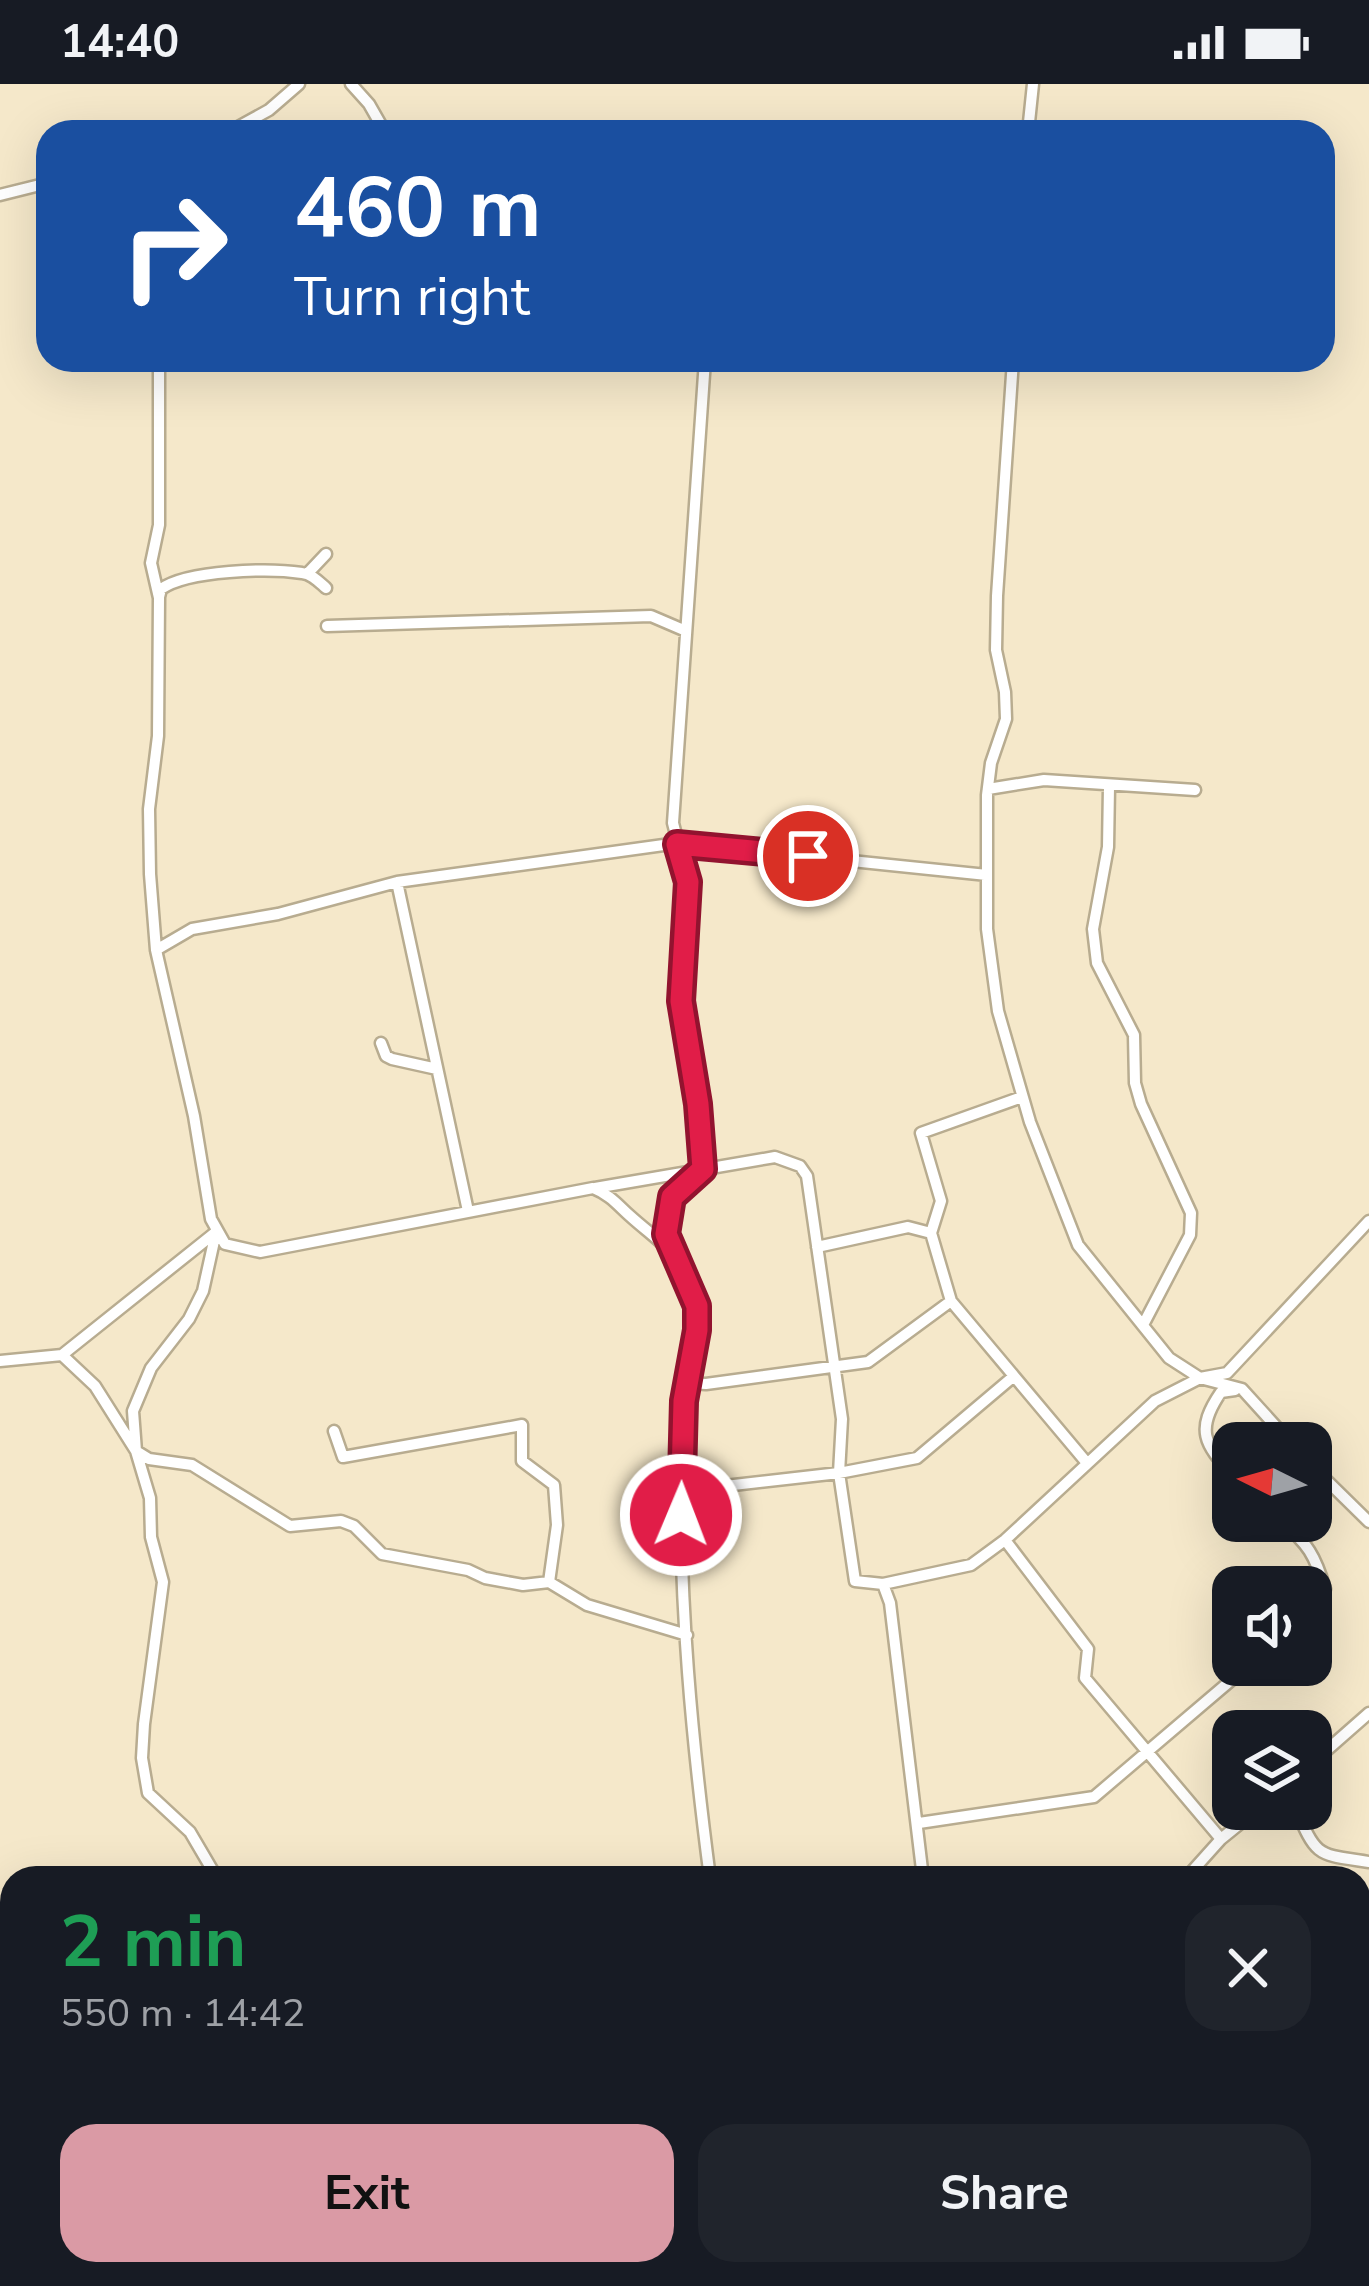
<!DOCTYPE html>
<meta charset="utf-8">
<style>
:root{--surface:#171b24;--page:#20242c;--text:#f1f3f6;--muted:#9ea1a6;--accent:#da9aa5}
body{margin:0;font-family:"Nunito Sans",sans-serif;background:var(--page);color:var(--text);height:100vh;display:flex;flex-direction:column;font-size:45px;white-space:nowrap}
*{box-sizing:border-box;margin:0}
p{font-size:39px;color:var(--muted)}
.icon{flex:none;width:66px;height:66px;fill:none;stroke:currentColor;stroke-width:2;stroke-linecap:round;stroke-linejoin:round}
.map{position:relative;flex:1;overflow:hidden}
.details{position:absolute;left:0px;top:1782px;width:1371px;height:420px;display:flex;flex-direction:column;background:var(--surface);border-radius:36px 36px 0 0;box-shadow:0 12px 48px #0002}
.details>*{flex:none}
.guide{position:absolute;left:36px;top:36px;width:1299px;height:252px;border-radius:36px;box-shadow:0 12px 48px #0002;background:#1a4fa0;color:#fff;overflow:hidden}
.needle{width:78px;rotate:275deg}
.tools{position:absolute;left:1212px;top:1338px;display:grid;gap:24px}
.tools a{display:grid;place-items:center;width:120px;height:120px;border-radius:24px;background:var(--surface);box-shadow:0 12px 48px #0002;font-size:60px}
.pin{position:absolute;display:grid;place-items:center;width:102px;height:102px;color:#fff;margin:-51px;border:6px solid #fff;border-radius:50%;box-shadow:0 3px 12px #0007}
.me{position:absolute;width:132px;margin:-66px;rotate:1deg;stroke-linejoin:round;filter:drop-shadow(0 0 9px #0008)}
.turn{display:flex;align-items:center;gap:42px;height:252px;padding:0 60px;font-size:54px}
.turn .icon{width:156px;height:156px;stroke-width:2.5}
.turn b{display:block;font-size:84px;line-height:102px}
.round{display:grid;place-items:center;flex:none;width:126px;height:126px;border-radius:36px;background:var(--page)}
.headline{display:flex;align-items:center;justify-content:space-between;height:204px;padding:0 60px}
h1{font-size:72px;font-weight:700;line-height:90px;color:#1e9e55}
.cta{display:flex;gap:24px;margin-top:auto;padding:24px 60px}
.cta a{flex:1;height:138px;border-radius:36px;background:var(--accent);color:#111;font-size:48px;font-weight:700;line-height:138px;text-align:center}
.cta a+a{background:var(--page);color:var(--text)}
.status{display:flex;justify-content:space-between;align-items:center;height:84px;padding:0 60px;background:var(--surface);direction:ltr}
.status svg{height:33px;fill:currentColor}
.map>svg:first-child{display:block}
</style>
<div class="status"><b>14:40</b><svg viewBox="0 0 49 12"><path d="M0 12V9h3v3zM5 12V6h3v6zM10 12V3h3v9zM15 12V0h3v12zM26 1h20v11H26zM47 4h2v5h-2z"/></svg></div>
<div class="map">
<svg width="1369" height="2202" viewBox="0 0 1369 2202">
<rect width="100%" height="100%" fill="#f5e8ca"/>
<g fill="none" stroke-linecap="round" stroke-linejoin="round">
<g stroke="#b8ac90" stroke-width="15">
<path id="street" d="M351,0L369,20L385,48
M229,48L269,26L299,0
M1028,48L1033,0
M0,111L48,99
M159,276V441L151,479L159,514L158,652L149,725L150,790L156,866L194,1032L211,1135L225,1160L260,1168L593,1104C610,1111 616,1119 629,1131C662,1161 682,1167 695,1216C703,1248 687,1284 684,1316C682,1337 682,1359 681,1380C679,1519 692,1657 710,1794
M1013,276L997,512L996,566L1005,608L1006,635L991,679L987,711V845L998,927L1030,1038L1078,1161L1169,1274L1200,1294L1227,1289L1369,1137
M308,489L326,470
M159,513L161,505C188,486 269,484 302,489C312,490 319,498 326,504
M327,542L651,532L686,547
M1109,703L1108,763L1093,845L1097,879L1134,951L1135,999L1141,1020L1191,1129L1190,1151L1143,1241
M988,705L1044,696L1195,706
M397,798L678,759L987,791
M156,866L192,845L278,830L397,798L468,1127
M381,959L386,972L392,975L437,985
M1022,1013L921,1049L941,1117L931,1149L951,1217L1087,1379
M595,1104L775,1073L800,1082L807,1092L842,1335L839,1389L855,1497L883,1500L890,1519L923,1794
M216,1148L203,1207L189,1235L151,1284L133,1327L136,1367L150,1414L151,1453L163,1498L144,1640L142,1674L148,1709L190,1748L217,1794
M669,1159C662,1125 676,1105 703,1085L698,1020L681,917L688,798L673,739L705,276
M817,1163L908,1143L931,1149
M62,1271L95,1302L136,1367L149,1375L192,1381L290,1442L341,1437L354,1442L382,1470L468,1486L485,1494L523,1501L549,1498
M0,1277L62,1271L216,1148
M687,1299L706,1300L868,1278L951,1217
M334,1347L343,1373L522,1341V1377L554,1401L557,1441L549,1498L587,1521L687,1551
M1311,1381L1369,1438
M1233,1391C1204,1360 1195,1346 1221,1308L1235,1306
M681,1407L839,1389L917,1374L1014,1292
M1281,1437C1308,1460 1315,1471 1325,1505L1311,1528
M1005,1456L1088,1565L1085,1594L1221,1755
M883,1500L971,1481L1005,1456L1155,1317L1200,1294L1242,1305L1291,1359
M1311,1680L1369,1629
M1296,1725C1317,1774 1317,1770 1369,1778
M919,1739L1094,1713L1249,1581
M1186,1794L1221,1755L1258,1725
M1359,1880L1369,1883
M1359,2047L1369,2051
M763,2190L765,2202
M1039,2190L1042,2202
M101,2202L116,2190
M269,2202L270,2190
M368,2202L374,2190
M556,2202L558,2190"/>
</g>
<use href="#street" stroke="#fff" stroke-width="10"/>
</g>
<g fill="none" stroke-linecap="round" stroke-linejoin="round">
<g stroke="#92132f" stroke-width="30">
<path id="route" d="M681,1431L684,1317L697,1246V1222L666,1150L672,1113L703,1085L698,1020L681,917L688,798L677,760L808,772"/>
</g>
<use href="#route" stroke="#e11d48" stroke-width="21"/>
</g>
</svg>
<div class="tools">
<a><svg class="needle" viewBox="-14 -14 28 28"><path d="M0-13l5 13h-10z" fill="#e53935"/><path d="M0 13l5-13h-10z" fill="#9ea1a6"/></svg></a>
<a><svg class="icon" aria-label="sound" viewBox="0 0 24 24"><path d="M4 9h4l5-4v14l-5-4H4zM17 9q2 3 0 6"/></svg></a>
<a><svg class="icon" aria-label="layers" viewBox="0 0 24 24"><path d="M12 4l9 5-9 5-9-5zM3 14l9 5 9-5"/></svg></a>
</div>
<div class="pin" style="left:808px;top:772px;background:#d93025"><svg class="icon" aria-label="arrive" viewBox="0 0 24 24"><path d="M6 21V4h12l-3 4 3 4H6"/></svg></div>
<svg class="me" style="left:681px;top:1431px" viewBox="-20 -20 40 40"><circle r="17" fill="#e11d48" stroke="#fff" stroke-width="3"/><path d="M0-11L8 9 0 5-8 9z" fill="#fff"/></svg>
<div class="guide">
<div class="turn"><svg class="icon" aria-label="right" viewBox="0 0 24 24"><path d="M7 20v-9h11M14 6l5 5-5 5"/></svg><div><b>460 m</b>Turn right</div></div>
</div>
<section class="details">
<div class="headline"><div><h1>2 min</h1><p>550 m · 14:42</p></div><a class="round"><svg class="icon" aria-label="close" viewBox="0 0 24 24"><path d="M6 6l12 12M18 6L6 18"/></svg></a></div>
<div class="cta"><a>Exit</a><a>Share</a></div>
</section>
</div>
